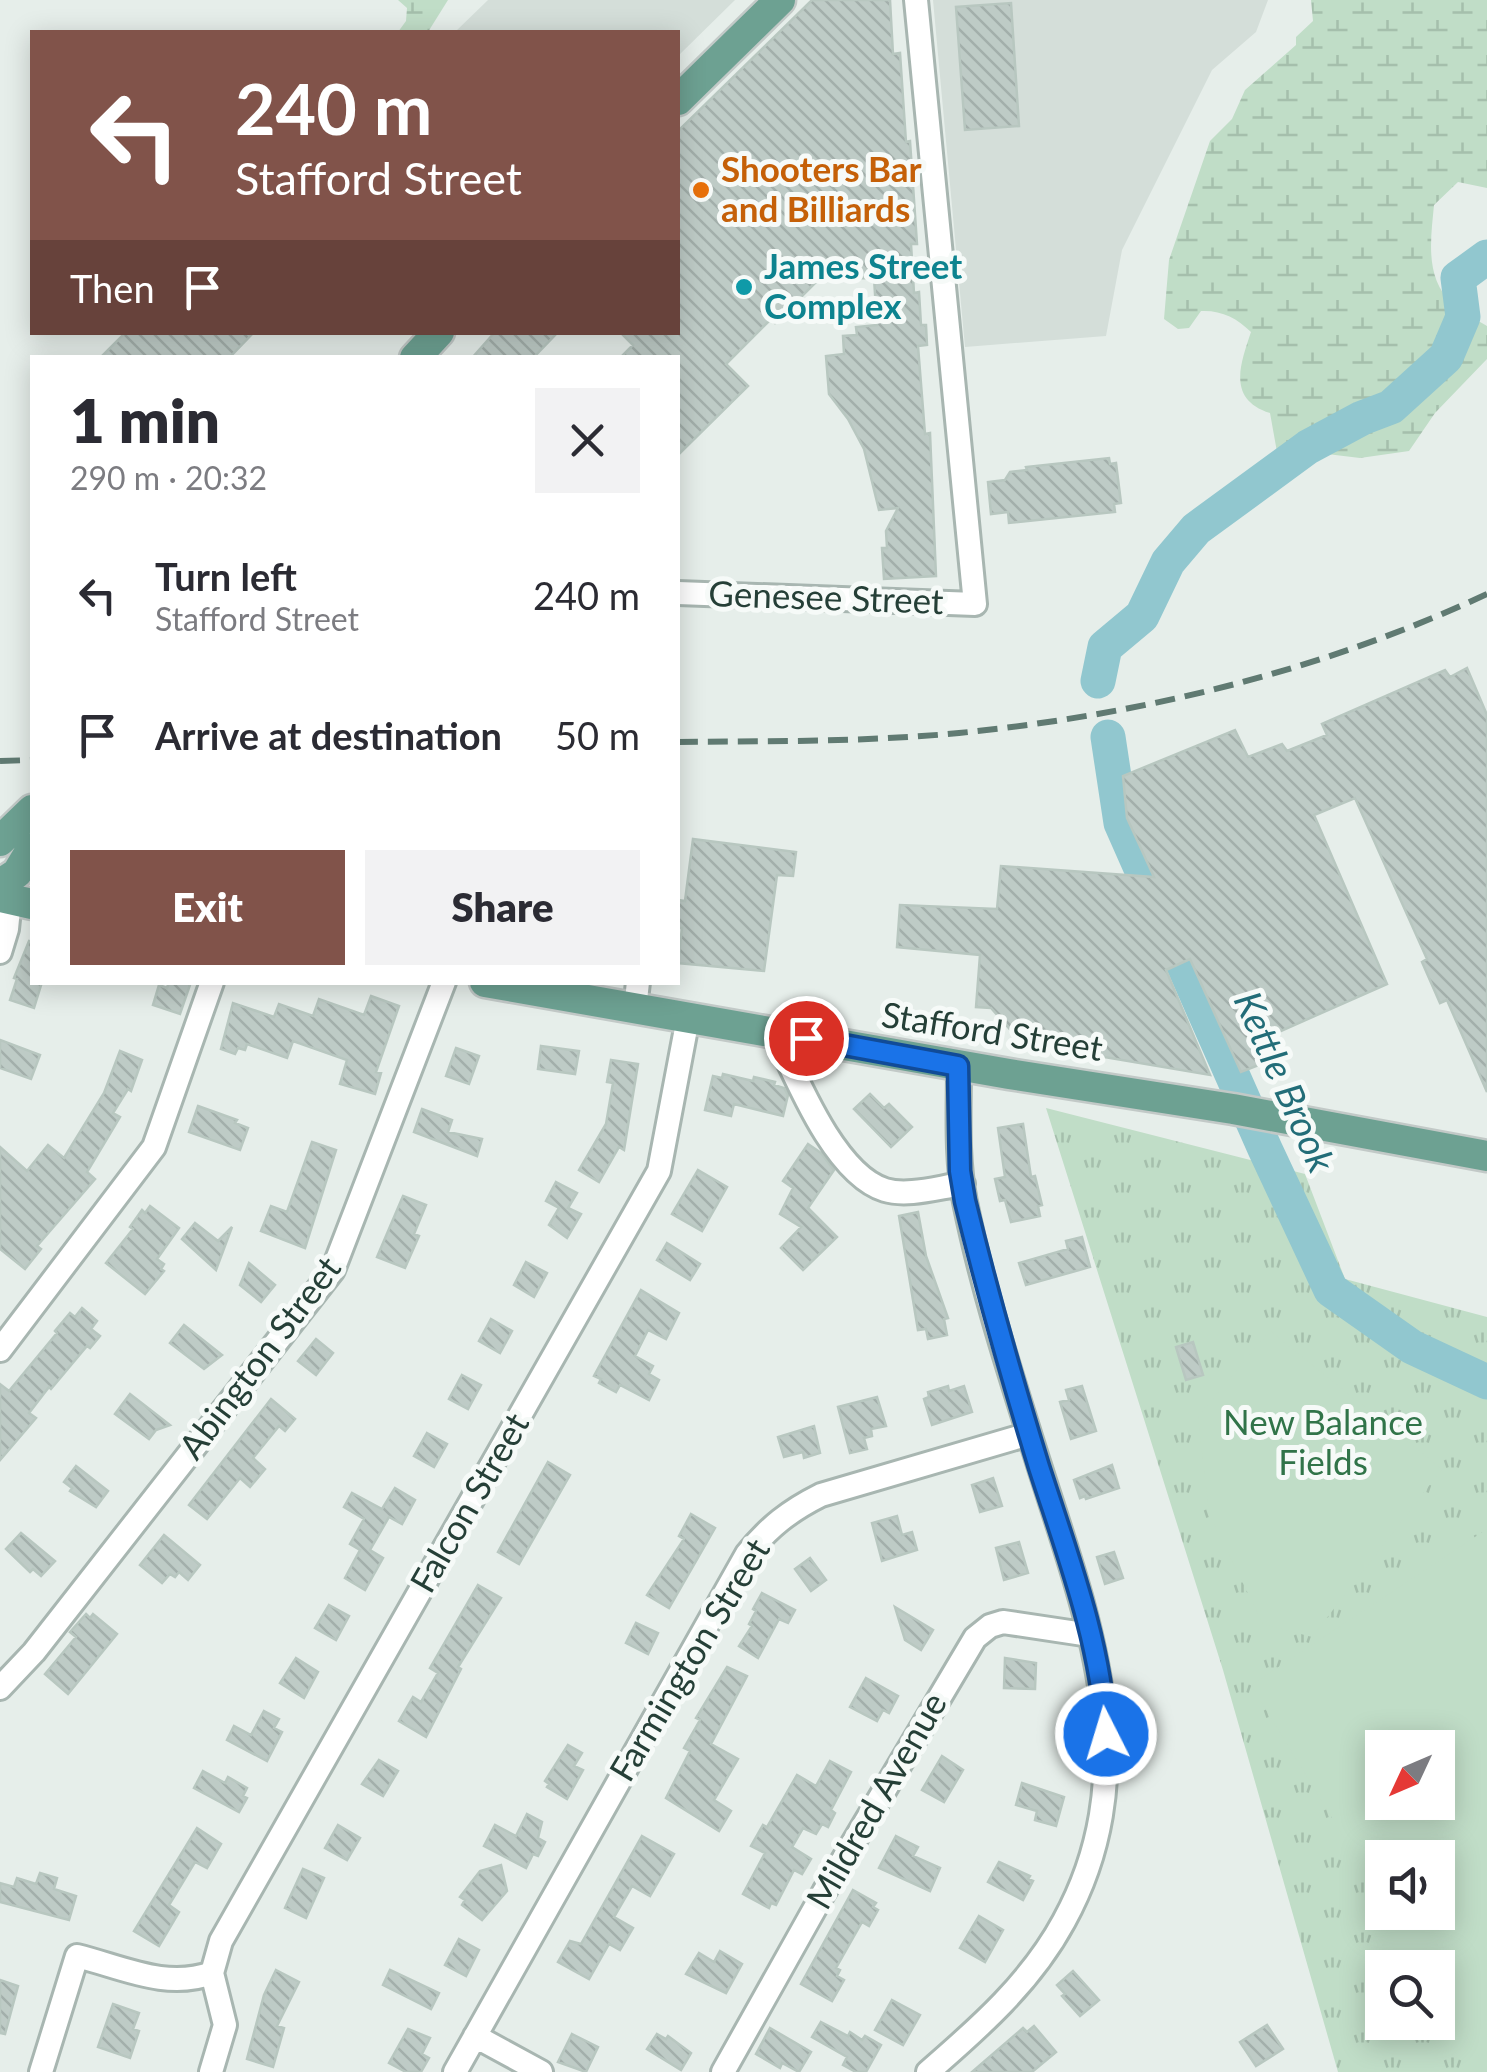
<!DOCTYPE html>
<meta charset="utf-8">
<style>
:root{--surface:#fff;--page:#f2f2f3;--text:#2b2b33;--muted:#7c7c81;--accent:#81534a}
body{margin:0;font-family:Lato,sans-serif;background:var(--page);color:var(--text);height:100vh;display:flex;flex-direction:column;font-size:38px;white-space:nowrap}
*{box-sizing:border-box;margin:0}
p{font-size:32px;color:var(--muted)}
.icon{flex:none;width:55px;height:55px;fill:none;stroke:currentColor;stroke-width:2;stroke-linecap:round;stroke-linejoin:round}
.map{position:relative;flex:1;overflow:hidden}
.sheet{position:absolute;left:30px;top:355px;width:650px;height:630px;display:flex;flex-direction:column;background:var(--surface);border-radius:0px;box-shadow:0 5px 25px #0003}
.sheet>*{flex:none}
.banner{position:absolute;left:30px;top:30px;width:650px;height:305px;border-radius:0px;box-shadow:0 5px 25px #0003;background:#81534a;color:#fff;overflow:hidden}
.needle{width:65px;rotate:226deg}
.tools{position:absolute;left:1365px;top:1730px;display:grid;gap:20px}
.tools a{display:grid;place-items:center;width:90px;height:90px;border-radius:0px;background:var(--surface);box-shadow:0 5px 25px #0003;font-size:50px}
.pin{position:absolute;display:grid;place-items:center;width:85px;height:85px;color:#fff;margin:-42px;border:5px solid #fff;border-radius:50%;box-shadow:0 2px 10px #0007}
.me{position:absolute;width:110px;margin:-55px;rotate:355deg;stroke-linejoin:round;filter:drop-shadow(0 0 8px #0008)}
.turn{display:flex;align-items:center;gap:35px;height:210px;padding:0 40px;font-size:45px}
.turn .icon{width:130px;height:130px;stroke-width:2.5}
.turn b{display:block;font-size:70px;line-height:85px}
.then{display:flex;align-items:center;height:95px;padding:0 40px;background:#0003;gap:20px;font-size:38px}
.round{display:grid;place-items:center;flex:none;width:105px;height:105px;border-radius:0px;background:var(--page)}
.summary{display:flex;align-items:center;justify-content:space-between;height:170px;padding:0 40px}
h1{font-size:60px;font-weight:800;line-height:75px}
.action{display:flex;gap:20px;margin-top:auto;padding:20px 40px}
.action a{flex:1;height:115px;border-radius:0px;background:var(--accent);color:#fff;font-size:40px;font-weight:800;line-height:115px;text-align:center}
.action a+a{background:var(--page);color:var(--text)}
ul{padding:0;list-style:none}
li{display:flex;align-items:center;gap:30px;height:140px;padding:0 40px}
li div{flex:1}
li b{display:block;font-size:38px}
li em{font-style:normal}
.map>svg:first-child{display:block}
</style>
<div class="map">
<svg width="1487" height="2072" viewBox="0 0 1487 2072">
<defs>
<pattern id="wetland-marsh" width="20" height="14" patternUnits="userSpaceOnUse" patternTransform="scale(2.5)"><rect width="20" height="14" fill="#c0ddc7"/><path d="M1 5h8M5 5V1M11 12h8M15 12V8" fill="none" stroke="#a5bfac"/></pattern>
<pattern id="park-tufts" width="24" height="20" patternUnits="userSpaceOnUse" patternTransform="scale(2.5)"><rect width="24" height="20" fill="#c0ddc7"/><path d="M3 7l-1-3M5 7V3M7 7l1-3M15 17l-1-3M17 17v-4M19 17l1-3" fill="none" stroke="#a5bfac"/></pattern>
<pattern id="building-back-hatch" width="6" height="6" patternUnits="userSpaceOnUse" patternTransform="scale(2.5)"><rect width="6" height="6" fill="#becbc6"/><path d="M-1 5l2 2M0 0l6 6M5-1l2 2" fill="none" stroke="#a3afab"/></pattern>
</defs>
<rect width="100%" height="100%" fill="#e6eeea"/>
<path fill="#d4ded9" d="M488,0H735L678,56V32H455Z
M933,0H1268L1256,32L1212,70L1122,250L1106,336L965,347Z"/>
<path fill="url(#wetland-marsh)" d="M398,0H448L428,32H398L406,21L407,8Z
M1311,0H1487V188L1458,182L1434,205C1431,238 1424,279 1453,304C1462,313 1476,319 1487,326V359L1435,413L1409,451L1360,458L1327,454L1304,461L1277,452L1270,413C1227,399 1240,365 1251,332C1237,318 1221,310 1201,311L1189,328L1178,329L1164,319L1169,260L1210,141L1232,119L1245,90L1296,45V37L1313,21Z"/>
<path fill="url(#park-tufts)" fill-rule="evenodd" d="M1046,1108L1305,1174L1345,1279L1487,1317V2072H1338L1223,1670ZM1382,1748H1438V1802H1382ZM1382,1858H1438V1912H1382ZM1382,1968H1438V2022H1382Z"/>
<path fill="#c0ddc7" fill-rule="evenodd" d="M1270,1331L1442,1469L1312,1637L1263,1624L1209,1514L1198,1416Z
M1487,1529V2069L1438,1990V1968L1424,1967L1390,1913L1438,1912V1858H1382V1900L1251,1685ZM1382,1748H1438V1802H1382Z"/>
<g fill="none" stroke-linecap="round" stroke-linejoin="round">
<path stroke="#91c7cf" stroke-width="35" d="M1098,681L1105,647L1142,616L1168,562L1196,529L1308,447L1362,418L1391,407L1446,357L1463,317L1458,278L1487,257
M1108,737L1121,823L1265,1149L1331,1290L1412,1347L1487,1382"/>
</g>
<path fill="url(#building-back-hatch)" stroke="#b8c7c0" stroke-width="2.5" d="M812,0H890L893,54L900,53L906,142L910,141L917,244H911L914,293L919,292L921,325H926L927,345L918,346L925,434L930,433L936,576L884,579L882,548H887L886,531L898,508L879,510L864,449L848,419L829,394L826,356L844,354L843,336L857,335L856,327L877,325L874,278L819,279L775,323L771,319L726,364L748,386L678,455V358H620L633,345L620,332H678V131Z
M1011,3L1019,126L965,130L956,7Z
M126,332H254L229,358H100Z
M495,332H558L533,358H472Z
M1109,458L1110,464L1116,463L1121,503L1114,504L1115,512L1009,523L1008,512L991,514L988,482L1005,480L1010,472L1027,470L1026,467Z
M1467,668L1487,715V1092L1447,1000L1440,1003L1422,962L1427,959L1355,798L1314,815L1387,984L1265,1038L1274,1059L1241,1072L1190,959L1166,970L1210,1075L1022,1043L991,1008L976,1007L980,955L897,947L900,905L997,909L1001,866L1154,877L1127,818L1123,776L1235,730L1248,757L1282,744L1287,751L1327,735L1322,724L1445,670L1450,677Z
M693,839L796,852L793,876L777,875L764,971L678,963L682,928H678V900L685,901Z
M29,941L32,942V982H42L34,1008L10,1000L17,979L14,978Z
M169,982H191L180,1014L153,1005L159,985L167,988Z
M371,996L399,1006L376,1072L381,1073L375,1094L340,1084L347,1060L293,1041L287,1058L247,1044L245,1050L238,1048L235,1054L221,1049L233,1003L274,1017L279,1004L313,1016L319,999L364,1015Z
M0,1040L40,1055L31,1079L0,1068Z
M541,1046L579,1051L575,1074L538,1069Z
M456,1048L479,1056L469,1084L446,1076Z
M120,1051L142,1060L131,1091L128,1089L113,1113L120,1117L87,1172L95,1179L37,1246L41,1249L25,1269L0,1249V1147L27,1171L48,1145L64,1158L104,1093Z
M611,1060L638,1064L624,1150L619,1147L599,1182L579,1170L606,1124L613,1083L607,1082Z
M723,1074L753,1081L754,1077L775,1082L774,1085L784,1088L788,1095L783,1116L734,1104L731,1116L705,1110L713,1076L722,1078Z
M870,1094L884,1108L889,1104L912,1127L891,1147L854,1109Z
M198,1106L237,1120L235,1123L248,1128L240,1150L189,1132Z
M422,1109L452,1120L448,1132L482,1139L477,1156L414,1132Z
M1023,1124L1031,1177L1035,1176L1042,1205L1038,1206L1040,1216L1011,1222L1005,1200L1000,1201L995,1179L1005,1177L998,1128Z
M312,1142L336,1150L305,1248L261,1231L271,1206L287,1212Z
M808,1144L821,1153L834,1170L808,1208L837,1237L803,1270L781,1248L801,1227L780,1214L793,1188L783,1181Z
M698,1170L727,1187L702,1231L672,1214Z
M556,1182L577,1193L568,1208L581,1214L567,1238L549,1225L559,1208L546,1201Z
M403,1196L426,1205L414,1234L419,1236L405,1268L377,1257Z
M150,1206L179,1228L157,1259L164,1264L161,1269L164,1271L145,1294L106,1263L133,1229L130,1227L142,1210L145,1213Z
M918,1212L926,1256L948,1318L944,1319L947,1335L928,1339L926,1329L918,1330L899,1216Z
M195,1223L218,1241L232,1227L216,1270L182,1239Z
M1082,1237L1090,1267L1026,1285L1019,1263L1068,1249L1066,1241Z
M667,1243L700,1264L690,1280L657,1260Z
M526,1262L547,1273L534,1297L514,1285Z
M249,1263L275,1285L261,1302L240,1285Z
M641,1290L679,1313L666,1339L648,1330L635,1356L653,1366L649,1374L659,1380L649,1400L620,1385L616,1392L599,1383L601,1379L594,1376Z
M82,1308L97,1321L91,1329L100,1336L90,1348L87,1346L51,1389L49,1387L29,1413L36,1418L0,1460V1384L9,1391L57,1333L55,1331L70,1313L75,1317Z
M491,1319L512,1331L500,1353L479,1341Z
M184,1325L222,1355L204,1369L170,1343Z
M316,1339L333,1353L316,1375L298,1361Z
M1193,1342L1203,1375L1186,1380L1176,1347Z
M462,1375L481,1385L468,1409L449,1399Z
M948,1386L949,1391L964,1386L972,1412L932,1425L924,1399L929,1397L928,1392Z
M1082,1386L1096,1431L1071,1439L1060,1402L1069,1400L1066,1390Z
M130,1394L170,1425L156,1430L149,1439L115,1414Z
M877,1397L886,1426L871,1429L872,1436L864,1438L867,1449L850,1453L838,1407Z
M271,1399L295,1419L285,1431L279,1426L253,1458L265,1469L250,1487L240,1478L207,1519L189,1505Z
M814,1426L820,1453L804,1458L803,1452L784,1457L778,1437Z
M427,1433L447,1444L434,1467L414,1456Z
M548,1462L570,1475L519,1564L498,1552Z
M1112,1465L1119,1488L1086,1499L1085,1496L1080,1498L1074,1480Z
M76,1466L108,1491L96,1507L70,1491L72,1488L64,1482Z
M993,1478L1002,1506L980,1512L972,1485Z
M395,1488L415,1500L402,1524L389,1517L370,1550L383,1558L365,1590L345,1578L360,1550L350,1544L364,1519L344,1507L352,1493L382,1509Z
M691,1514L715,1528L669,1608L647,1595L684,1539L679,1536Z
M897,1516L902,1535L912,1532L917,1550L882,1561L872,1523Z
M21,1533L55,1561L41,1576L33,1569L30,1572L6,1549Z
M164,1535L200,1565L188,1580L179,1572L175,1577L170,1574L162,1583L140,1565Z
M1019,1542L1028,1573L1004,1580L996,1548Z
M1114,1552L1123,1578L1105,1584L1097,1557Z
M810,1558L826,1580L811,1591L795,1569Z
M478,1585L501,1598L458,1667L461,1669L426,1737L399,1721L413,1697L421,1702L438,1673L430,1668Z
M762,1593L795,1610L788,1623L779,1619L758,1658L739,1646L752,1626L749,1624L756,1611L753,1609Z
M329,1605L349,1616L336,1640L315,1628Z
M895,1607L933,1630L921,1650L905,1640Z
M86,1614L90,1618L93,1614L117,1634L68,1694L45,1674L76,1637L70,1632Z
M636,1623L658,1633L648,1654L626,1643Z
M296,1658L318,1672L304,1698L280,1683Z
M1005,1658L1036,1663L1035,1689L1004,1688Z
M727,1667L747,1676L711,1744L738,1759L714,1800L731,1811L719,1831L666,1798L690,1751L684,1748L700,1720L696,1718Z
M866,1678L898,1696L889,1713L883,1710L877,1721L850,1707Z
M264,1711L279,1719L274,1728L282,1732L267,1761L227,1740L234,1726L251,1735Z
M568,1745L582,1753L574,1766L583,1770L567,1799L547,1787L549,1784L545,1781Z
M942,1756L963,1770L944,1802L922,1790Z
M379,1760L398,1771L383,1796L362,1784Z
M830,1761L851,1772L831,1810L835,1813L828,1827L822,1824L816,1834L803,1828L792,1847L811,1859L802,1874L794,1870L776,1905L771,1903L769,1908L743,1894L765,1853L751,1846L763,1825L767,1827L797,1775L816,1786Z
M203,1771L225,1783L228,1777L247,1788L243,1796L247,1798L239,1812L194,1788Z
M1022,1783L1064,1797L1056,1826L1035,1820L1037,1811L1016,1805Z
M527,1814L542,1822L538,1838L545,1842L538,1856L533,1854L526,1868L484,1846L495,1825L516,1836Z
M338,1825L360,1838L347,1860L325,1848Z
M197,1828L221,1844L207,1868L195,1862L169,1905L179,1912L159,1946L134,1931Z
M642,1836L674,1854L650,1896L632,1886L614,1917L633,1928L620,1950L609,1944L589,1979L558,1962L570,1941L581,1944Z
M896,1836L918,1847L913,1856L940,1868L930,1891L879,1868Z
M999,1862L1030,1876L1028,1879L1033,1881L1023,1900L988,1882Z
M501,1865L507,1891L482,1920L462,1905L465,1900L460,1897L480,1871Z
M303,1869L324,1878L306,1918L285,1908Z
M40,1873L57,1878L54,1889L76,1896L69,1920L0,1902V1883L14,1887L17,1878L36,1884Z
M853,1890L876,1903L873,1907L878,1910L869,1926L862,1922L836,1968L840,1970L837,1976L844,1980L832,2001L801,1984Z
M979,1916L1003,1930L985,1962L960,1948Z
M459,1939L479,1950L466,1976L445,1965Z
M720,1951L742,1964L726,1993L686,1974L699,1953L714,1962Z
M276,1970L299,1982L277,2026L284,2028L273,2067L247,2059L264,1995Z
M390,1970L439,1993L431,2009L383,1985Z
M1073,1971L1099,2000L1080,2016L1062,1996L1065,1994L1057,1985Z
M0,1980L18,1986L5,2034L0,2033Z
M892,2000L920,2015L903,2045L875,2030Z
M113,2004L139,2013L133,2029L139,2031L130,2058L98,2047Z
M821,2022L848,2036L850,2032L862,2040L865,2036L881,2045L866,2072H856L843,2065L847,2057L812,2037Z
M1267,2025L1283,2049L1256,2066L1240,2042Z
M1034,2026L1056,2052L1032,2072H972L1023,2028L1027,2032Z
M770,2028L811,2052L799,2072L782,2063L780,2068L756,2054Z
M408,2029L430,2038L422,2054L429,2058L421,2072H406L389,2063Z
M572,2034L598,2047L586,2072L558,2062Z
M657,2034L666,2039L668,2036L691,2053L681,2070L647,2049Z"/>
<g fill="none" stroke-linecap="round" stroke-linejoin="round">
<g stroke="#a8b6b1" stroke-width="28">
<path id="minor" d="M678,593L975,604L916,0
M0,952L7,929L10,899
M635,1009L638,982
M775,1033C796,1077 834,1174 885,1190C908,1197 939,1187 963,1184
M0,1350L154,1147L212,982
M0,1688L34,1652L333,1270L444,982
M212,1973L221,1941L659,1171L688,1018
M475,2036L541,2072
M41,2072L77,1956C122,1967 166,1990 212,1973
M211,2072L225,2025L212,1973
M455,2072L747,1554C769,1527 789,1511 821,1495L1029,1434
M723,2072L824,1892L975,1638L990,1626L1003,1622L1090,1635
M928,2072C980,2027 1031,1982 1064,1921C1148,1768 1087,1616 1039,1465C1012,1379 983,1291 965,1202C956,1157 959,1111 959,1065"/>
</g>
<g stroke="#c2c9c7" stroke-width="35">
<path id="major" d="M678,100L780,0
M415,358L439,332
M0,841L32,810
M0,884L17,873L32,848
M0,897L32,904
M485,982L1009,1074L1233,1109L1487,1156"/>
</g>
<use href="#minor" stroke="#fff" stroke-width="22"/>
<use href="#major" stroke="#6da192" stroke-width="30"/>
<path stroke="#607a72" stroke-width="6" stroke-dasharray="20 10" stroke-linecap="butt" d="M678,742C771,741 866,742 959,733C1140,715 1322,671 1487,594
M0,761L32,760"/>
</g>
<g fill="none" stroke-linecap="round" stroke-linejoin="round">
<g stroke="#114b97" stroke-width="25">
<path id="route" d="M806,1038L958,1066L960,1171L965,1201C987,1291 1012,1379 1039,1467C1067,1554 1101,1642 1106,1734"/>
</g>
<use href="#route" stroke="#1a73e8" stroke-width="18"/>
</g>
<circle fill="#e8710a" stroke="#f6faf8" stroke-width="4" cx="701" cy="190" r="10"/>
<circle fill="#0f9aa8" stroke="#f6faf8" stroke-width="4" cx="744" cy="287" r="10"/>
<g text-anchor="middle" stroke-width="10" stroke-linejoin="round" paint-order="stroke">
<g font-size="35" font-weight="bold" fill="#c56008" stroke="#f6faf8" text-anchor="start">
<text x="721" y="182">Shooters Bar<tspan x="721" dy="40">and Billiards</tspan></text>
</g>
<g font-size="35" font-weight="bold" fill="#0d838f" stroke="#f6faf8" text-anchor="start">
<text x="764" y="279">James Street<tspan x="764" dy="40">Complex</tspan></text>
</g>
<g font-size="35" fill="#253f37" stroke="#f6faf8">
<text transform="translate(826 598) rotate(2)" y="12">Genesee Street</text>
<text transform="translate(992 1032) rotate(9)" y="12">Stafford Street</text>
<text transform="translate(260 1358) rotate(-53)" y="12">Abington Street</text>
<text transform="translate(470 1503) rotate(-60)" y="12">Falcon Street</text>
<text transform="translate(690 1660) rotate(-59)" y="12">Farmington Street</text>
<text transform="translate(877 1801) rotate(-60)" y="12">Mildred Avenue</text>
</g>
<g font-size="35" fill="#317449" stroke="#f6faf8">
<text x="1323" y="1435">New Balance<tspan x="1323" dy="40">Fields</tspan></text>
</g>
<g font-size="38" font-style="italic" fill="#226d78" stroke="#f6faf8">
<text transform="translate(1284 1082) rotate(66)" y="13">Kettle Brook</text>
</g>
</g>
</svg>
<div class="tools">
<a><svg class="needle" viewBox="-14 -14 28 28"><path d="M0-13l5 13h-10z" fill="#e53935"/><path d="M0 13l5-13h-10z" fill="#7c7c81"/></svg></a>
<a><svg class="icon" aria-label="sound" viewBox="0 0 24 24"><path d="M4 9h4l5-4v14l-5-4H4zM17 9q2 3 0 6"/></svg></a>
<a><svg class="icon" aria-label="search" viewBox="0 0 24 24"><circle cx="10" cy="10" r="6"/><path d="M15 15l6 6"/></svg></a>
</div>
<div class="pin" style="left:806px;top:1038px;background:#d93025"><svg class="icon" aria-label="arrive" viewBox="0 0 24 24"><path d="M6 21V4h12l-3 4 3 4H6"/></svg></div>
<svg class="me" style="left:1106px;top:1734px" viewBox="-20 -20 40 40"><circle r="17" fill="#1a73e8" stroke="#fff" stroke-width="3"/><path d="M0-11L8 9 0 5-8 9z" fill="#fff"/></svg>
<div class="banner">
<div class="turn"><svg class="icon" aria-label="left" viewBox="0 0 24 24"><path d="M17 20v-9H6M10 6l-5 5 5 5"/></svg><div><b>240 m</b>Stafford Street</div></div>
<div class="then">Then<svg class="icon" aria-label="arrive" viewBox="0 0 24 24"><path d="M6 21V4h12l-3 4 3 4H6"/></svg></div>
</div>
<section class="sheet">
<div class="summary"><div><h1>1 min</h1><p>290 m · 20:32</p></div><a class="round"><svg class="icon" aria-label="close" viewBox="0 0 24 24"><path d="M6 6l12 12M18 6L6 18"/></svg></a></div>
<ul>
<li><svg class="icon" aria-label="left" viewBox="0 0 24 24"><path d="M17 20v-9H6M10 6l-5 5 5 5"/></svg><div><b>Turn left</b><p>Stafford Street</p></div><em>240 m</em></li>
<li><svg class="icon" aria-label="arrive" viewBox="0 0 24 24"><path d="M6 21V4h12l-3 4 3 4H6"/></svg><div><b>Arrive at destination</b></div><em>50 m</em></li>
</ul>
<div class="action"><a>Exit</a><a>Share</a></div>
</section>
</div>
